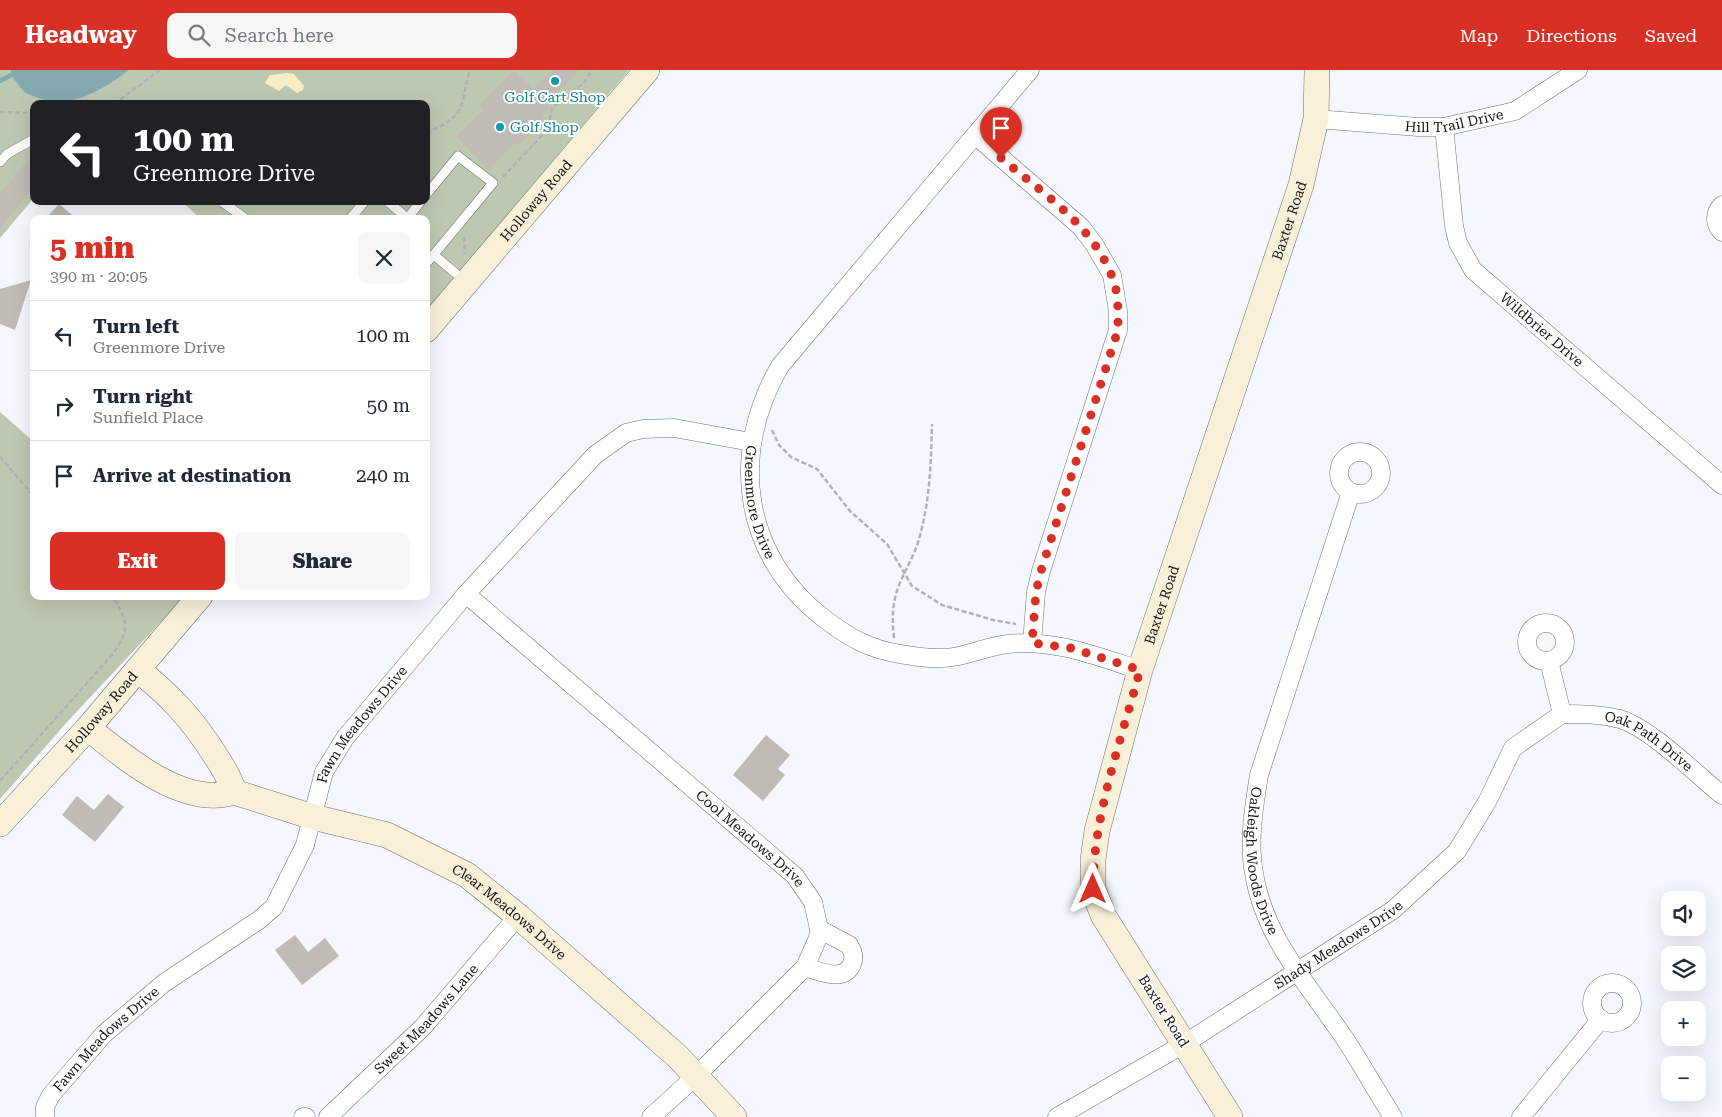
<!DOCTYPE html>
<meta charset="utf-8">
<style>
:root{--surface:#fff;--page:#f6f6f7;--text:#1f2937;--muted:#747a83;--line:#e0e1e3;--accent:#d93025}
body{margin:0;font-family:"Roboto Serif",serif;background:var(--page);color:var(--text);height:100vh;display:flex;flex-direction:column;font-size:19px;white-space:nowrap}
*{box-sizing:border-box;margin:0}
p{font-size:16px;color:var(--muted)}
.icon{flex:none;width:28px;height:28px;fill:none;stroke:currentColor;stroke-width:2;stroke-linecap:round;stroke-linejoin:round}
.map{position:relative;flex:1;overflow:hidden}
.drawer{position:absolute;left:30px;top:145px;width:400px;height:385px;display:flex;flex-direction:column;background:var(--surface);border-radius:10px;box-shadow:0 5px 20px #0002}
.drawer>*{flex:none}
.banner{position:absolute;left:30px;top:30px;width:400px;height:105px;border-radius:10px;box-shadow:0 5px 20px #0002;background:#202124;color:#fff;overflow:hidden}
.fabs{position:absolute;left:1661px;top:821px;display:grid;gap:10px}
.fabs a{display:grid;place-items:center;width:45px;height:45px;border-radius:10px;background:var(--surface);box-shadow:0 5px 20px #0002;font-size:25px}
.pin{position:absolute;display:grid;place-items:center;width:42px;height:42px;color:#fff;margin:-51px -21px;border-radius:50% 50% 50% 0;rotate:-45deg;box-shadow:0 0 5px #0007}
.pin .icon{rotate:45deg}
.me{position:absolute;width:55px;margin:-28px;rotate:0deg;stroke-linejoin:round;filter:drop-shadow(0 0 4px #0008)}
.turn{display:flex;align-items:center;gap:18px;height:105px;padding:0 20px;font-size:22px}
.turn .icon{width:65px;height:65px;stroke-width:2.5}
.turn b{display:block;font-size:35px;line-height:42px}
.round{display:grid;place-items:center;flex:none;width:52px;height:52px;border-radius:10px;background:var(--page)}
.head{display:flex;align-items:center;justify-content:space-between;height:85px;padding:0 20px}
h1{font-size:30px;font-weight:800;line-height:38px;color:var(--accent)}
.cta{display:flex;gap:10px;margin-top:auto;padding:10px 20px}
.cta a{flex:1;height:58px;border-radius:10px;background:var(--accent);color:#fff;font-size:20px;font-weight:800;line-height:58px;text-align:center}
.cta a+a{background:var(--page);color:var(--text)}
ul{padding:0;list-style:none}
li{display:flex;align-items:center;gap:15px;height:70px;padding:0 20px;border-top:1px solid var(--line)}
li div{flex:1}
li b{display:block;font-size:19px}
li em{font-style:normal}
header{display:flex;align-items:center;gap:30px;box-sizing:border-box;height:70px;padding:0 25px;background:var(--accent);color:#fff}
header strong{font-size:24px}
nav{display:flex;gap:28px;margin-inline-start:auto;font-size:18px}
.search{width:350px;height:45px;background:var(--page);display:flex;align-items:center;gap:12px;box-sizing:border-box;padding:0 18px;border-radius:10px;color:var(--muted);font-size:19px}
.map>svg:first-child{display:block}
</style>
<header>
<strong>Headway</strong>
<div class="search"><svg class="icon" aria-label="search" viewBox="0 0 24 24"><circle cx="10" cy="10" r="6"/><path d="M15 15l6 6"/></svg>Search here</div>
<nav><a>Map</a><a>Directions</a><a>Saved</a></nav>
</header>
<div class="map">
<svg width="1722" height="1047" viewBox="0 0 1722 1047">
<rect width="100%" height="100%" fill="#f4f7fd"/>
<path fill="#bdc8b1" d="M0,0H629L426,242V149H201L181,131H426V34H34V128L0,168Z
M0,342L34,372V526H185L67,652L0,729Z"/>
<path fill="#f7eec8" d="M287,3L294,4L304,16L303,20L297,23L286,15L279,21L265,13L270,5Z"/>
<path fill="#83aab2" d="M11,0H129C104,19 71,40 39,28C31,25 25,24 20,17C16,11 11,7 11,0Z"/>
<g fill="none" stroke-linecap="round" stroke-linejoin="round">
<path stroke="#83aab2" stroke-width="4.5" d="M0,11L11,5"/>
</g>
<path fill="#c1bbb6" d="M514,0L533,20L552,0H579L547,34L550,37L542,45L545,48L519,75L516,72L489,100L456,67L483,40L479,36Z
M34,83V117L0,158V123Z
M59,134L77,149H45Z
M31,210L15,260L0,254V219Z
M766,665L790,685L778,699L785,705L763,731L733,705Z
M108,724L124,737L95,772L62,745L77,726L94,740Z
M295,865L308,882L325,868L339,886L302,915L275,880Z"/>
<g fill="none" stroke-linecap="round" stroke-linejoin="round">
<g stroke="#6e7176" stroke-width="10">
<path id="lane" d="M0,92L7,84L34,69
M426,125L458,86L493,113L426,194
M221,131L246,149
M387,131L407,148
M350,149L365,131
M407,149L421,131
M434,185L465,211"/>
</g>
<g stroke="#6e7176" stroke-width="19">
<g id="street">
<path id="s1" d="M1030,0L780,296C729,384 742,487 826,550C850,568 869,579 900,584C917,587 936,590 953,587C971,584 989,576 1008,574C1055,569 1096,586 1140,600"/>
<path id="s2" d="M1316,49L1418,57H1444L1515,41L1578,0"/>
<path id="s3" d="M1444,57L1454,156L1458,173L1473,200L1722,415"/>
<path d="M975,65L1081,157L1094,174L1112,205L1118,241V260L1041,501L1036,522L1032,573"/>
<path d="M1722,135C1714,143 1714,154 1722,162"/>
<circle cx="1360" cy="403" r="21"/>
<path id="s4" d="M1351,422L1259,705C1254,737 1248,771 1254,803C1264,869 1312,919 1347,972C1363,997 1377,1022 1393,1047"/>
<path id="s5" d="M466,524L795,806L813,832L819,859L818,868L805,897L697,1005L651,1047"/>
<circle cx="1546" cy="572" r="19"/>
<path d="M1549,591L1562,644"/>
<path id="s6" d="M1562,644C1582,644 1600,644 1620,649C1650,658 1696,704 1722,725"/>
<path d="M805,897C819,901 844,913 852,894C855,887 853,881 849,875L819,859"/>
<circle cx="1612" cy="933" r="20"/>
<path id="s7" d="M45,1047V1037L51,1025L104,964L164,913L259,850L274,837L305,775L324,702L345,668L466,524L595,385L626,363L643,359L674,358L751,372"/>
<path d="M303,1047H306"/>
<path id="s8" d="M328,1047L423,957L518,846"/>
<path id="s9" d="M1057,1047L1184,974L1393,840L1457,781L1487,732L1513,678L1562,644"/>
<path d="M1521,1047L1601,949"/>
</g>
</g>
<g stroke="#6e7176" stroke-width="26">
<g id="secondary">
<path id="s10" d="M426,260L647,0"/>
<path d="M138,600C171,626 192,649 215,685C223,697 230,708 234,722"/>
<path id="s11" d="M88,658C124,687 184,739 234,722L313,747L387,765L467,805L518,846L678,987L734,1047"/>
<path id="s12" d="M0,754L88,658L200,526"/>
<path id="s13" d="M1230,1047L1103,845L1093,819V790L1097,761L1140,600L1301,115L1316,49L1317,0"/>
</g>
</g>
<path stroke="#afb1b6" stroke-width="2.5" stroke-dasharray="5 2.5" stroke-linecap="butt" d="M114,34L160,0
M0,42L34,43
M426,63C468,45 459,38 470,0
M503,107L548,59L552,38L584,13L592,0
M464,167L465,184
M772,360L779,375L791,387L817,399L850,441L887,474L912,516L942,535L993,550L1016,554
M0,387L34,426
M894,568C892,550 892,535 898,518C904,501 914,487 919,469C930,431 931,393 932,354
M0,711L112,585C130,560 129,552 112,526"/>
<use href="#lane" stroke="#fff" stroke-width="9"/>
<use href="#street" stroke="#fff" stroke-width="18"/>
<use href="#secondary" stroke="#f8f0d8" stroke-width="25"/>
</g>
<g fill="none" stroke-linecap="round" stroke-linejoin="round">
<path stroke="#d93025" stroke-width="9" stroke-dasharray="0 16.2" d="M1001,88C1040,121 1091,154 1111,204C1119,221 1118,242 1118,260L1041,501L1036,522L1032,573L1071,578L1140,600C1121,671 1093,746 1093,819"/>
</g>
<g fill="#0f9aa8" stroke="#fff" stroke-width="2">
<circle cx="555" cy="11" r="5"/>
<circle cx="500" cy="57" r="5"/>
</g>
<g text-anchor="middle" stroke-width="4" stroke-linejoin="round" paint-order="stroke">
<g font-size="14" fill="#0d838f" stroke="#fff">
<text x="555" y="32">Golf Cart Shop</text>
<text x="510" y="62" text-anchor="start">Golf Shop</text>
</g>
<g font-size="14" fill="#141517" stroke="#fff">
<text dy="5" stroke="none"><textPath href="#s2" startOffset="139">Hill Trail Drive</textPath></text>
<text dy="5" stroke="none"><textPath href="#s10" startOffset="170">Holloway Road</textPath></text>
<text dy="5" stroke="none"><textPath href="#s13" startOffset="965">Baxter Road</textPath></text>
<text dy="5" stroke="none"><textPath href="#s3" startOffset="239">Wildbrier Drive</textPath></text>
<text dy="5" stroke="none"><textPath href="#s1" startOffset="530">Greenmore Drive</textPath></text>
<text dy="5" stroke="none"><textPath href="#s13" startOffset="560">Baxter Road</textPath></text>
<text dy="5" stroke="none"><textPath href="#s12" startOffset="151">Holloway Road</textPath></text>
<text dy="5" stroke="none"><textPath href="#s7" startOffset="522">Fawn Meadows Drive</textPath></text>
<text dy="5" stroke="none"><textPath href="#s6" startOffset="94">Oak Path Drive</textPath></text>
<text dy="5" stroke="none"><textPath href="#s5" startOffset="375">Cool Meadows Drive</textPath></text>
<text dy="5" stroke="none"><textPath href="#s4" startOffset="385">Oakleigh Woods Drive</textPath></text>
<text dy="5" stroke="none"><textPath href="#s11" startOffset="470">Clear Meadows Drive</textPath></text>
<text dy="5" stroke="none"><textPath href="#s9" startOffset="330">Shady Meadows Drive</textPath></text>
<text transform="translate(1164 941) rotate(58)" y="5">Baxter Road</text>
<text dy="5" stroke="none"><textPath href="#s8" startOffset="139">Sweet Meadows Lane</textPath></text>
<text dy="5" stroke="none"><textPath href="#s7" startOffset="102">Fawn Meadows Drive</textPath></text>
</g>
</g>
</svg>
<div class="fabs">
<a><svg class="icon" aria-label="sound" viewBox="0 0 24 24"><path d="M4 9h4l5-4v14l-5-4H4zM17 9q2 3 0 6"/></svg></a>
<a><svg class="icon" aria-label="layers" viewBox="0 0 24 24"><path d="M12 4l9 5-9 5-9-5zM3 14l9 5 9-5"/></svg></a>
<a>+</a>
<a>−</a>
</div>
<div class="pin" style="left:1001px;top:88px;background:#d93025"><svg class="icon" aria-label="arrive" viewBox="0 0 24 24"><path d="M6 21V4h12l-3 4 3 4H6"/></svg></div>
<svg class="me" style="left:1093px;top:819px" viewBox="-20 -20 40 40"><path d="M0-17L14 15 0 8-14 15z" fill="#d93025" stroke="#fff" stroke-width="4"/></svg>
<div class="banner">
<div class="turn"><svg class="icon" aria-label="left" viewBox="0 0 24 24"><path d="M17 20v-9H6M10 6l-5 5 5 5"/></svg><div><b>100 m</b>Greenmore Drive</div></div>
</div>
<section class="drawer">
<div class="head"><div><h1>5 min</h1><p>390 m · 20:05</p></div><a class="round"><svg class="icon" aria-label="close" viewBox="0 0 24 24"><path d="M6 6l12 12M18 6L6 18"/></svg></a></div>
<ul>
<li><svg class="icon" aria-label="left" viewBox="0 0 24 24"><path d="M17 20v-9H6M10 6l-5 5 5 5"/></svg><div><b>Turn left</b><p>Greenmore Drive</p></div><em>100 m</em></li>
<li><svg class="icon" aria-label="right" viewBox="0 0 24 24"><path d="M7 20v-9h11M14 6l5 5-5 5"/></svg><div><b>Turn right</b><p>Sunfield Place</p></div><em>50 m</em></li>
<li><svg class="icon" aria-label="arrive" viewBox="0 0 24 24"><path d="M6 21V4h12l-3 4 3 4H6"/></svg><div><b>Arrive at destination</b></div><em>240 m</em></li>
</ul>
<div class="cta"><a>Exit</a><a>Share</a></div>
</section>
</div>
